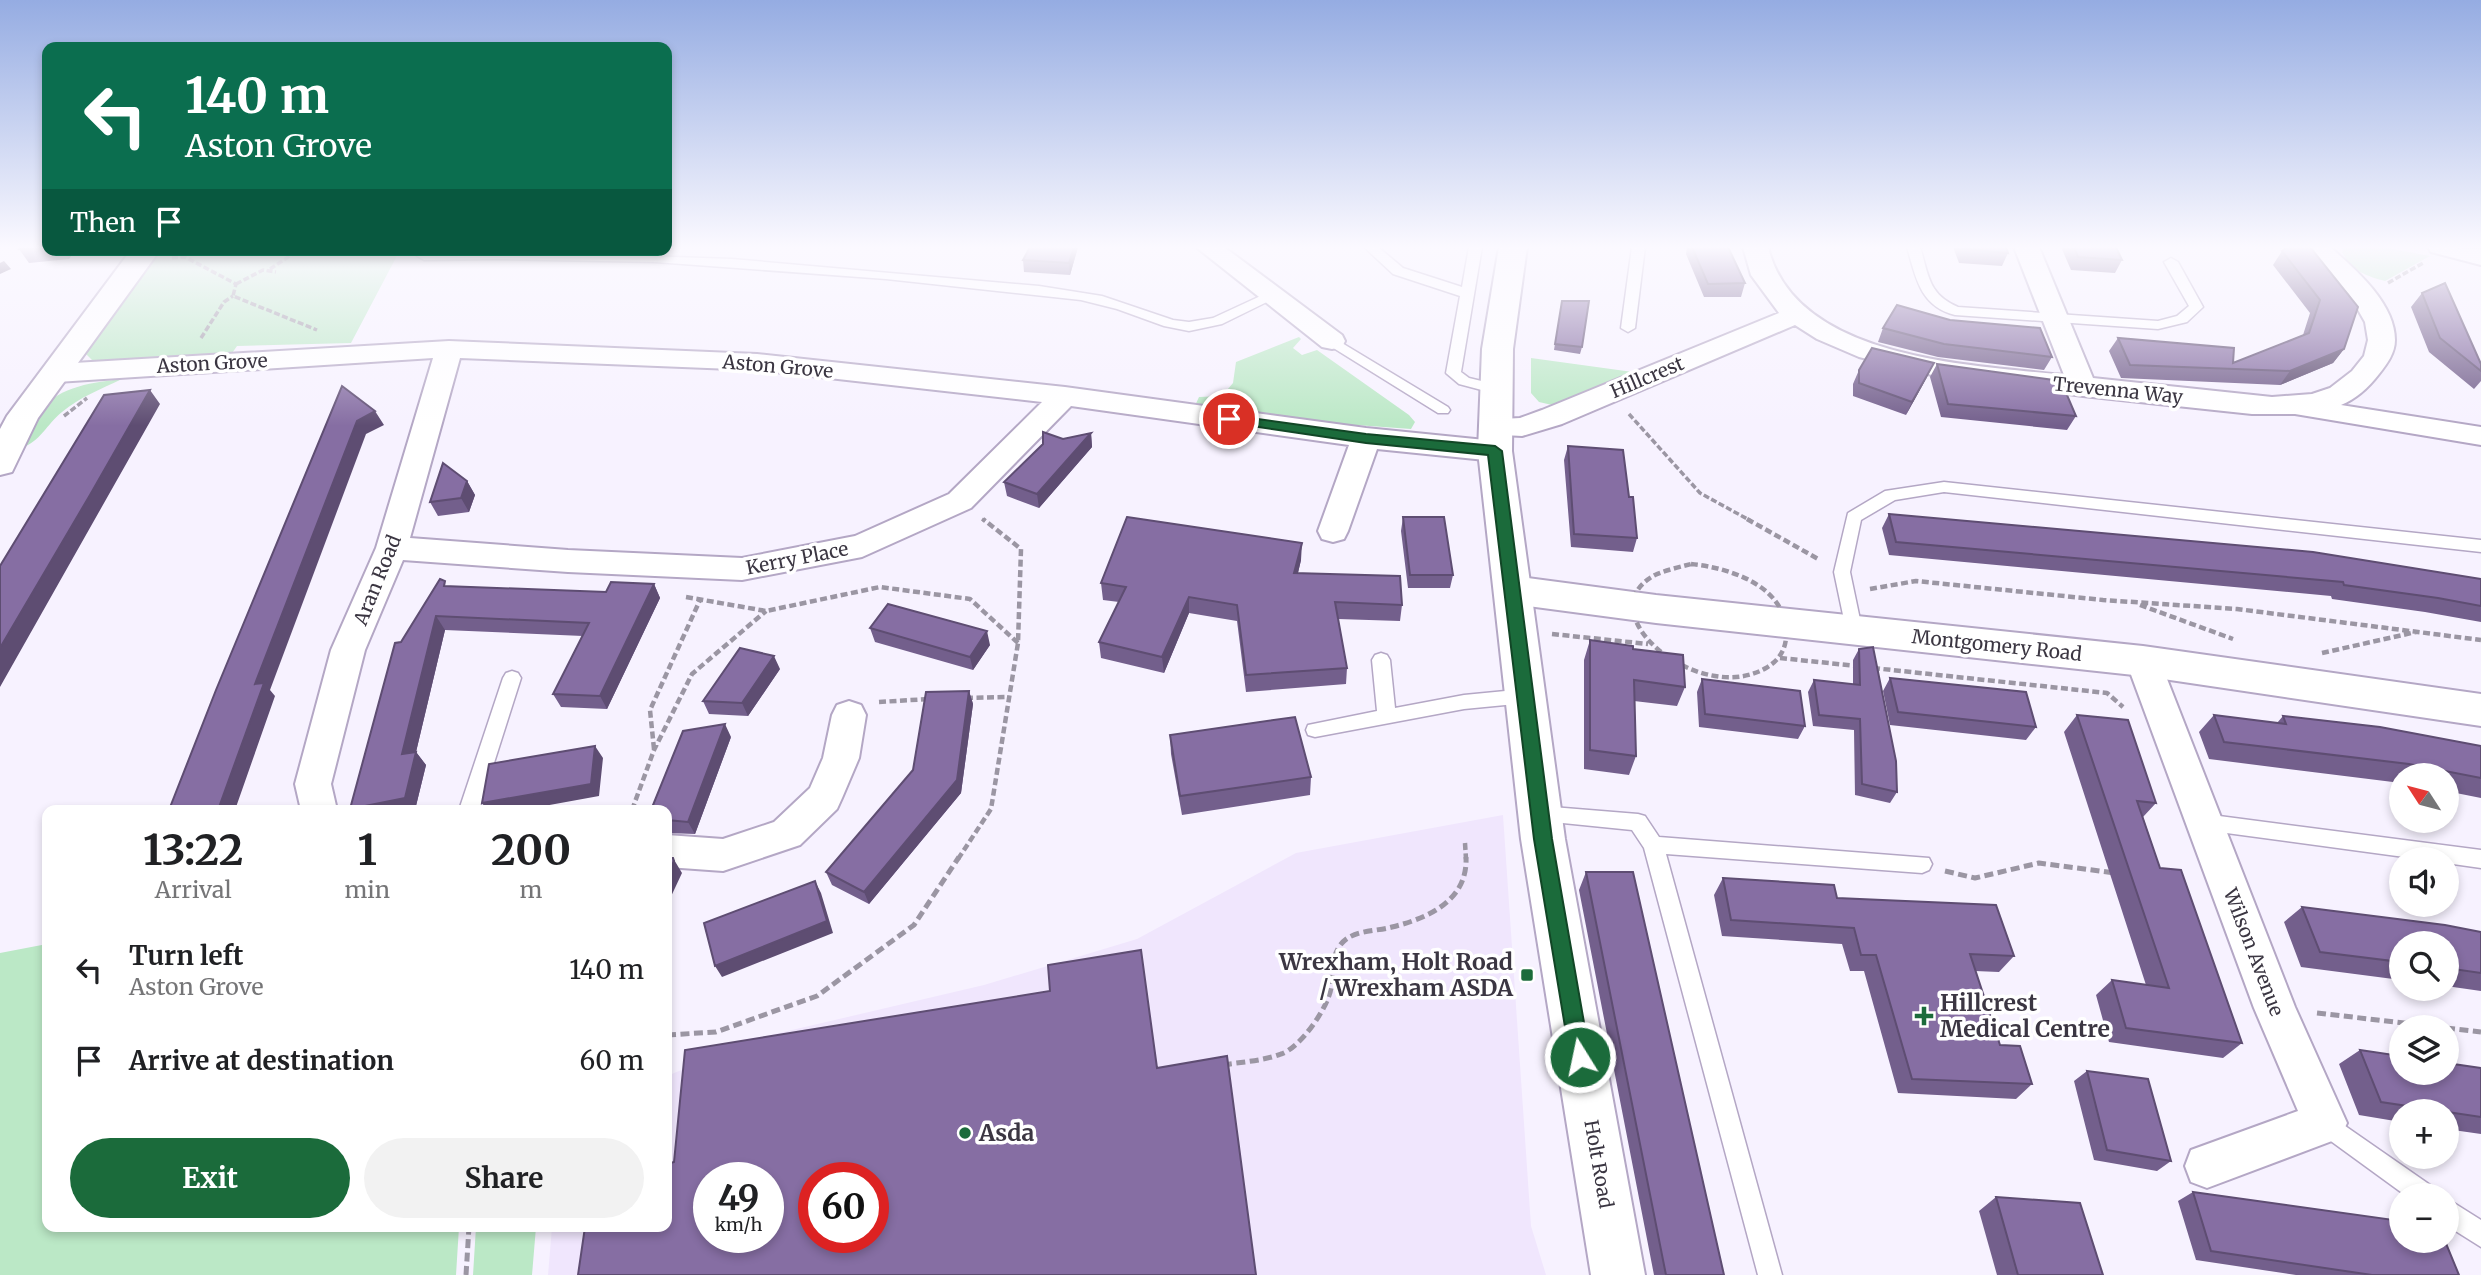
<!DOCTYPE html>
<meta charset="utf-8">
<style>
:root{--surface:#fff;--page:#f2f2f2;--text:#202124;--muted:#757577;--accent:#1b6b3b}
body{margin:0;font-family:Merriweather,serif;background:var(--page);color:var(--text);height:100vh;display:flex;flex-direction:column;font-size:26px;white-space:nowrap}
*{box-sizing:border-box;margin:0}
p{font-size:23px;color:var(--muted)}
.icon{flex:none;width:38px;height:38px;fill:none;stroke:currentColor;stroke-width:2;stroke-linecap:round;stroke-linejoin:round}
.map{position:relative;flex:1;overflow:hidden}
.side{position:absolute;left:42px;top:805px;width:630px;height:427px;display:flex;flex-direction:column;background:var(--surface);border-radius:14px;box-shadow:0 4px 10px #0003}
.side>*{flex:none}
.top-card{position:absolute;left:42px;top:42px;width:630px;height:214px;border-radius:14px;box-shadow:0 4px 10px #0003;background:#0b6e4f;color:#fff;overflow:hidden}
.needle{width:46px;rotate:306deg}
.tools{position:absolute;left:2389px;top:763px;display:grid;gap:14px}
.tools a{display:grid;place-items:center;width:70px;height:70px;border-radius:50%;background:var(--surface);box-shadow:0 4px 10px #0003;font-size:35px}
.speed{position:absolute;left:693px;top:1162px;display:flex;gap:14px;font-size:35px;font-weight:700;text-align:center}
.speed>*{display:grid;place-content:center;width:91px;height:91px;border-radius:50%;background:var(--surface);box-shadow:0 4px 10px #0003;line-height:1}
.speed small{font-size:18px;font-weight:400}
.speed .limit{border:10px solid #d22;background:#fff;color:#111}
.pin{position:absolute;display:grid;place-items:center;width:60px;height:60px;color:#fff;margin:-30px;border:4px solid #fff;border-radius:50%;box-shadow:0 2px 7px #0007}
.me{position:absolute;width:77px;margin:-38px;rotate:350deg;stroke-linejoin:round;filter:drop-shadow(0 0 5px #0008)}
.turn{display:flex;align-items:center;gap:24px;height:147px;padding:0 28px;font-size:32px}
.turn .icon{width:91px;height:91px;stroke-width:2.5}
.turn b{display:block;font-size:49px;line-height:60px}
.then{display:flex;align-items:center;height:66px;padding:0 28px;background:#0003;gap:14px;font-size:26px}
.eta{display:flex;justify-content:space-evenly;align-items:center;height:119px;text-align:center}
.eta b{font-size:42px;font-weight:700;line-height:49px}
.cta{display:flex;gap:14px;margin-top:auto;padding:14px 28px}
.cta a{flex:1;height:80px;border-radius:42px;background:var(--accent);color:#fff;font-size:28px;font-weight:700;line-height:80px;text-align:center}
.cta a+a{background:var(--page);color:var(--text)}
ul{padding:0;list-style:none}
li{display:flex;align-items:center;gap:21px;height:91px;padding:0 28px}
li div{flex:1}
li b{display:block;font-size:26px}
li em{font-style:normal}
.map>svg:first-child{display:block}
</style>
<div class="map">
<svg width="2481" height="1275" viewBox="0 0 2481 1275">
<rect width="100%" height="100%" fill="#f7f2ff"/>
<path fill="#f0e6fd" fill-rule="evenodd" d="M1503,815L1531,1226L1546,1275H548L552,1227H667V1076L758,1038L984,985L1137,939L1296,853ZM709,1178H768V1237H709ZM814,1178H873V1237H814Z"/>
<path fill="#bbe8c6" d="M2344,247H2382L2430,256L2385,281C2366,276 2352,271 2342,252Z
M151,250H400L351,343L237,346L230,356L104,363L93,361L85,353Z
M1299,337L1301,339L1293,348L1302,355L1317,350L1409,415L1415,422L1411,429L1356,425L1350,436L1192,412L1199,397L1222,396L1233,383L1236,362Z
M1531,358L1640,373L1552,405L1539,402L1531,393Z
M122,379C101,389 80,397 62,412C47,424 40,442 21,448C27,436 33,421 42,410C58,386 96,382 122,379Z
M47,944V1227H459L456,1275H0V953Z
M476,1227H536L532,1275H473Z"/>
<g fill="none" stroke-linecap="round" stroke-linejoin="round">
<g stroke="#b4a7c5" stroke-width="3">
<path id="service" d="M1364,247H1378L1403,268L1462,287L1469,247H1482L1461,372L1469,378L1498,385L1500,388L1498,391L1493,393L1459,384L1446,373L1460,296L1393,274Z
M1632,247H1645L1635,328L1628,332L1621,328Z
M1907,247H1920C1929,276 1928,294 1958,307L2158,321L2177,316L2189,306L2164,262L2171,258L2178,262L2203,307L2187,322L2158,329L1955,315C1920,306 1916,278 1907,247Z
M501,251L732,259L1039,286L1102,296L1173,320L1189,322L1213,318L1267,293L1272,292L1279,296L1222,324L1189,331L1164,326L1117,309L1081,300L886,279L655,262L501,259L424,260L417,256L424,252Z
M1332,337L1448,407L1450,410L1448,413H1438L1327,344V338Z
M1944,482L2481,540V552L1944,492L1895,500L1861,520L1850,572L1862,629L1859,634H1847L1834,572L1848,513L1885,491Z
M1381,653L1387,655L1390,660L1395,708L1464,695L1526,689L1532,691L1535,696L1532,701L1526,703L1464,709L1315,737L1308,735L1306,730L1308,725L1377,711L1372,660L1375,655Z
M512,671L518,673L521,678L479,810H459L503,678L506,673Z
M1540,806L1638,814L1645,816L1659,837L1929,858L1932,864L1929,870L1922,873L1666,854L1782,1275H1758L1644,848L1632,830L1533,820L1530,814L1533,808Z
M2204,814L2481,850V868L2446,863V859H2419L2204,830L2197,828L2194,822L2197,816Z
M2325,1112L2433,1187L2437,1195H2405L2317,1131L2314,1123L2317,1115Z
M2446,1198L2481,1220V1247L2446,1225Z"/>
</g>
<g stroke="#b4a7c5" stroke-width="4">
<path id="minor" d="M1196,247H1224L1342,335L1345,341L1342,347L1332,349L1322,347Z
M1743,247H1768C1795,360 1972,365 2064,375L2014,247H2039L2093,378L2272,397L2312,394L2330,388L2352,371L2364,356L2368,340L2365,322L2349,294L2302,247H2330C2355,269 2395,303 2395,340C2395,353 2387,364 2379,374C2369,387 2356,399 2341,405L2481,427V445L2295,414H2252L2083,396L1936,376L1859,357L1817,339L1795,325L1562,424L1522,436L1484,434L1480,427L1484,420L1520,418L1542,410L1779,313L1751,275Z
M2428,247L2481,249V265L2431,252Z
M449,341L757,354L1065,387L1366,428L1495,441L1505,444L1510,451L1505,458L1495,461L1377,449L1348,531L1344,539L1333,542L1322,539L1318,531L1349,445L1071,406L971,508L862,557L742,580L568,572L403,560L365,650L331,784L337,810H301L295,784L331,650L376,548L433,358L57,382L47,379L43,373L47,367L57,364ZM460,358L757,370L1042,402L949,494L855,536L742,558L568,550L410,538Z
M2143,648L2155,652L2160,661L2295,1007L2347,1123L2340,1138L2207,1188L2191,1182L2185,1166L2191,1150L2298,1111L2254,1008L2126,661L2131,652Z
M849,701L861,705L866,715L859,758L842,798L837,809L800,845L723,871L667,867V835L723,839L774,822L810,788L823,758L832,715L837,705Z"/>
</g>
<g stroke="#b4a7c5" stroke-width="4">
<path id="tertiary" d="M131,250H160L38,418L12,472L0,475V429L7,416Z
M1513,576L1656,595L2143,646L2481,694V726L2143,676L1656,623L1513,604L1500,600L1494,590L1500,580Z"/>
</g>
<g stroke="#b4a7c5" stroke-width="4">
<path id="primary" d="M1499,247H1527L1513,349L1512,451L1565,839L1645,1275H1591L1521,839L1478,451L1482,349Z"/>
</g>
<path stroke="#9b96a3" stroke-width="3.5" stroke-dasharray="6 2.5" stroke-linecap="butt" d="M172,258L185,257L236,284L233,296L317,330
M270,269L299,250
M2388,283L2423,263
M236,284L263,270L276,272
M201,338L224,302L233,296
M1629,414L1700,493L1751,521
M64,416L87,398
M982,519L985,521"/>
<path stroke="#9b96a3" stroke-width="4.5" stroke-dasharray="7 3.5" stroke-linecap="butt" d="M1747,519L1820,560
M1691,564C1731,568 1790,587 1786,638C1785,651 1778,661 1766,668C1698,707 1585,612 1655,575C1666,570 1680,567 1691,564Z
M1870,589L1916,581L2103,600L2237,609L2481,640
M686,597L766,611L880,587L970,599L1018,643
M2140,605L2233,639
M1552,634L1648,644
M2322,653L2416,632
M1780,658L1857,666
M1873,668L2107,693L2123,707
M966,698L1008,697
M879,702L929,699
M654,749L650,710L700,600
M632,810L654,750L692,674L766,611
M1465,843L1466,859
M958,859L991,809L1018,643L1021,549L983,519"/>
<path stroke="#9b96a3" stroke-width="5" stroke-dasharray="9 4.5" stroke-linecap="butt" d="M1945,871L1975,878L2039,863L2115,873
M2317,1013L2439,1027
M2446,1028L2481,1032
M667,1035L716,1032L817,996L914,925L959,857
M1223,1065C1241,1062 1263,1061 1281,1054C1300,1048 1328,1008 1331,988C1333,975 1331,959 1339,947C1350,929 1375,932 1392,927C1429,918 1468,900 1466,857
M466,1275L469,1227"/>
<use href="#service" fill="#fff" fill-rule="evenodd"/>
<use href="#minor" fill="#fff" fill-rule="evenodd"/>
<use href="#tertiary" fill="#fff" fill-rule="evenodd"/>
<use href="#primary" fill="#fff" fill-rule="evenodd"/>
</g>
<path fill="#735f8c" d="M20,247H47V250H75L69,259L29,263L19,249Z
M1030,247H1078L1070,275L1024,272L1023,260Z
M1687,247H1728L1745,283L1741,297H1704L1686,254Z
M1953,247H2006L2008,253L2002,266L1959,263Z
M2061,247H2116L2122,260L2115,273L2071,270Z
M2310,247L2344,349L2333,363L2280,385L2121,378L2109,351L2118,338L2233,363L2303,335L2310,313L2273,265L2282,251Z
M2422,293L2481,364V381L2474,389L2429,352L2411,307Z
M1562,301L1582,347L1580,354L1554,350Z
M1950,320L2052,357L2044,370L1938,357L1878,342L1883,328Z
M1937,364L2076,416L2067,430L1941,417L1930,377Z
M1859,370L1927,377L1906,415L1853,396V384Z
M1091,433L1092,447L1039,508L1007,496L1004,482L1063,439Z
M1568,446L1637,538L1633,552L1571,547L1564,460Z
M467,481L475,495L469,512L438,516L430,502Z
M1889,514L2481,579V622L2425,612L2332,599L2331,596L1889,555L1882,528Z
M1403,517L1453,575L1450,588H1408L1401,531Z
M1301,560L1298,573L1402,605L1400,621L1338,619L1347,668L1346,684L1246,692L1237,621L1189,613L1164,673L1101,658L1099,642L1119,602L1103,600L1101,583Z
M654,584L660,598L607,709L561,707L553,694L583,636L445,630L416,752L426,765L415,810H351L350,809L401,642L449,586L606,592Z
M870,628L990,645L973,670L875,642Z
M1590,640L1633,649L1685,687L1677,706L1634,701L1636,756L1629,775L1584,769V660Z
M1859,649L1897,792L1890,803L1855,795L1854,730L1813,726L1808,692L1814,680L1853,685V660Z
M780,669L748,716L709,714L703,701Z
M1890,678L2036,727L2026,740L1890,725L1883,691Z
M1702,679L1805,726L1798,739L1699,727L1697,692Z
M969,691L973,704L961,793L869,904L832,885L826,872L913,770Z
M2077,715L2156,803L2143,817L2160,868L2242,1043L2223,1058L2109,1042L2096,995L2112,980L2146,985L2064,732Z
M2214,715L2277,723L2283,716L2481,746V798L2446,791V775H2401V783L2209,759L2199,732Z
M1170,735L1311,777L1310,795L1182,815L1171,754Z
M731,737L695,834L667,833V810Z
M1586,872L1724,1275H1654L1579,890Z
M1723,878L1837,898L2014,956L1999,972L1975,971L2000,1045L2032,1084L2016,1099L1898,1093L1864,971H1850L1842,944L1722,936L1714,895Z
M2302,907L2481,932V991L2446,986V943H2401V980L2301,967L2284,922Z
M2360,1050L2481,1068V1134L2446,1129V1111H2401V1122L2359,1115L2339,1064Z
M2087,1071L2171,1161L2157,1171L2094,1160L2074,1081Z
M2193,1192L2459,1275H2296L2196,1260L2178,1201Z
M1996,1197L2103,1275H1997L1979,1211Z"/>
<path fill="#5e4d72" d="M1074,247H1078L1070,275L1069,263Z
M62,250H75L69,259Z
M4,261L11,269L0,274V263Z
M2344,349L2333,363L2280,385L2290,371Z
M1934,363L1927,377L1906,415L1912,402Z
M150,390L160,404L0,687V648Z
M375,411L384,425L366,434L270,690L275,696L235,810H218L255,684L357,421Z
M1091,433L1092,447L1039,508L1037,494Z
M467,481L475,495L469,512L461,498Z
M1302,543L1301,560L1294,589V573Z
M654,584L660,598L607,709L600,696Z
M1189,597V613L1164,673L1162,657Z
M436,616L445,630L416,752L426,765L415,810H351L350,809L402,754Z
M987,631L990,645L973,670L970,657Z
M774,656L780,669L748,716L742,703Z
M969,691L973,704L961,793L869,904L864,892Z
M725,724L731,737L695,834L688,822Z
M595,746L603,758L599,796L522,810H487L482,803Z
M673,858L682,873L667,905V877Z
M815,881L821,893L833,933L722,977L715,966Z"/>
<path fill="#866ea3" stroke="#5e4d72" stroke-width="2" fill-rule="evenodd" d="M20,247H41L19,249Z
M1030,247H1074L1069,263L1023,260Z
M1692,247H1728L1745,283L1708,284Z
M1964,247H2006L2008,253L1965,249Z
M2074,247H2116L2122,260L2078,257Z
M2287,247H2310L2358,307L2344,349L2290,371L2130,365L2118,338L2234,348L2233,363L2309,333L2320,300L2282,251Z
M2445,283L2481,364V371L2440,338L2422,293Z
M1562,301H1589L1582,347L1555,344Z
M1897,305L1950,320L2040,328L2052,357L1944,344L1883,328Z
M1872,348L1934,363L1912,402L1859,383V370Z
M1937,364L2061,381L2076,416L1948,404Z
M342,386L375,411L357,421L255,684L264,683L218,810H169L216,690Z
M150,390L90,495L0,648V566L104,395Z
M1043,432L1063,439L1091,433L1037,494L1004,482L1043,444Z
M1568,446L1623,450L1629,497H1633L1637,538L1574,534Z
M443,463L467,481L461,498L430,502Z
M1889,514L2313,552L2481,579V606L2438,598L2344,585L2343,582L1896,542Z
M1127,517L1302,543L1294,573L1400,576L1402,605L1335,602L1347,668L1246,675L1237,605L1189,597L1162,657L1099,642L1126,587L1101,583Z
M1403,517H1444L1453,575H1410Z
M440,579L445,581L444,586L606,592L611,582L654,584L600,696L553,694L589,623L436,616L402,754L416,752L405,798L350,809L395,643L401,642Z
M888,604L987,631L970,657L870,628Z
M1590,640L1633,646V649L1683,655L1685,687L1634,680L1636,756L1590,750Z
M1873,647L1896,761L1897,792L1862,784L1860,719L1819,715L1814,680L1860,685L1859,649Z
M740,648L774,656L742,703L703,701Z
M1890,678L2026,692L2036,727L1898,712Z
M1702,679L1800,691L1805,726L1705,714Z
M969,691L957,780L864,892L826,872L913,770L926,692Z
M2077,715L2128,720L2156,803L2137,801L2160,868L2181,870L2242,1043L2126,1028L2112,980L2169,988Z
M2214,715L2286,724L2283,716L2380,727L2481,746V778L2409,764L2224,742Z
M1295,717L1311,777L1180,796L1170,735Z
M725,724L688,822L667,820V810H651L683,731Z
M595,746L591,784L482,803L489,764Z
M667,858H673L674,861L667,877Z
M1586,872H1633L1724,1275H1666Z
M1723,878L1834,885L1837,898L1996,905L2014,956L1970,954L2000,1045L2020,1046L2032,1084L1912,1079L1876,955H1861L1854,928L1731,920Z
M815,881L827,921L715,966L704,923Z
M2302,907L2445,925L2481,932V973L2446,968V943H2401V962L2320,952Z
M1141,950L1157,1068L1227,1056L1256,1275H578L585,1227H667V1164L674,1162L685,1050L1050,991L1048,965ZM709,1178H768V1237H709ZM814,1178H873V1237H814Z
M2360,1050L2401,1056V1073H2446V1063L2481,1068V1117L2381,1102Z
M2087,1071L2148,1079L2171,1161L2107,1150Z
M2193,1192L2401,1221V1241H2445L2459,1275H2372L2211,1251Z
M1996,1197L2080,1203L2103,1275H2018Z"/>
<linearGradient id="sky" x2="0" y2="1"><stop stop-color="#95ace2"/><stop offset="0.58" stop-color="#fbf9ff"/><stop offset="1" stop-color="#fbf9ff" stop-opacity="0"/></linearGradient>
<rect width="2481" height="426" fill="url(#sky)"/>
<path fill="#1b6b3b" stroke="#124626" stroke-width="2" d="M1229,415L1366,434L1495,446L1502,451L1552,839L1590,1057L1587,1064L1580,1067L1573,1064L1570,1057L1534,839L1488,455L1366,443L1224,422V416Z"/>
<g fill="#1b6b3b" stroke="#fff" stroke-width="2.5">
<rect x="1520" y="968" width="14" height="14" rx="3.5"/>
<path d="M1920.5 1005.5h7v7h7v7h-7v7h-7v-7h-7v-7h7z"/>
<circle cx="965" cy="1133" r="7"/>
</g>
<g text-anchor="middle" stroke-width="7" stroke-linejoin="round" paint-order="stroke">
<g font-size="19" fill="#3b3642" stroke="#fff">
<text transform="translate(212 363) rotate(-3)" y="7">Aston Grove</text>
<text transform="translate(778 366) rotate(5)" y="7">Aston Grove</text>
<text transform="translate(1647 377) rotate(-23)" y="7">Hillcrest</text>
<text transform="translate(2118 390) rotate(6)" y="7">Trevenna Way</text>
<text transform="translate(797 558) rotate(-11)" y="7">Kerry Place</text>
<text transform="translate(377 580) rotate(-68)" y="7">Aran Road</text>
<text transform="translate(1997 645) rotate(6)" y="7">Montgomery Road</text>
<text transform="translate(2254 952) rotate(69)" y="7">Wilson Avenue</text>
<text transform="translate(1599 1164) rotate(80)" y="7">Holt Road</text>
</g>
<g font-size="23" font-weight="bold" fill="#3b3642" stroke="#fff" text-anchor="start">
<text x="1513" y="970" text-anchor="end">Wrexham, Holt Road<tspan x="1513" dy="26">/ Wrexham ASDA</tspan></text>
<text x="1940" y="1011">Hillcrest<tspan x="1940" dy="26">Medical Centre</tspan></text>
<text x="979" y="1141">Asda</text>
</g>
</g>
</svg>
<div class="tools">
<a><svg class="needle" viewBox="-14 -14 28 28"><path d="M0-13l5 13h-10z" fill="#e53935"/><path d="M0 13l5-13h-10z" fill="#757577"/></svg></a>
<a><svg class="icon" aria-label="sound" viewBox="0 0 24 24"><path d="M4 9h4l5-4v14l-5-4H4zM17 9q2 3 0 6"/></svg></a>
<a><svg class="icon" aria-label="search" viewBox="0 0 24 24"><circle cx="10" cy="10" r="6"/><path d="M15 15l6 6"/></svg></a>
<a><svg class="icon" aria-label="layers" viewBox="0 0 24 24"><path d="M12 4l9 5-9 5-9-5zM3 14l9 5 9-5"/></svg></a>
<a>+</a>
<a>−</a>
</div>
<div class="speed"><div>49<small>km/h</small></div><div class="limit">60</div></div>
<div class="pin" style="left:1229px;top:419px;background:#d93025"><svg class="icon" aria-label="arrive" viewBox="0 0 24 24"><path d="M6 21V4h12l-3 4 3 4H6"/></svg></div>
<svg class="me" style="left:1580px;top:1057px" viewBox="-20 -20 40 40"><circle r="17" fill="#1b6b3b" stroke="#fff" stroke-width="3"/><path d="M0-11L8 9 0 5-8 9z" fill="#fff"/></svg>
<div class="top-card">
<div class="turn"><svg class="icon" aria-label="left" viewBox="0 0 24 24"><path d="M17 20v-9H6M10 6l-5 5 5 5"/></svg><div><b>140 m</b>Aston Grove</div></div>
<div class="then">Then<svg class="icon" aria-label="arrive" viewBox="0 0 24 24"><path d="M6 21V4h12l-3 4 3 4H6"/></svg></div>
</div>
<section class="side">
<div class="eta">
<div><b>13:22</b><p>Arrival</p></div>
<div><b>1</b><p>min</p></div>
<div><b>200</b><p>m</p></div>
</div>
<ul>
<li><svg class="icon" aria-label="left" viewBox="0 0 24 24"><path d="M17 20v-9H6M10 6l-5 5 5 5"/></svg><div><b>Turn left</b><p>Aston Grove</p></div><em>140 m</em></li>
<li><svg class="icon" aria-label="arrive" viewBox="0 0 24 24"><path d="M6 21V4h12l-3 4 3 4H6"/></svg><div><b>Arrive at destination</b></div><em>60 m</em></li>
</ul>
<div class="cta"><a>Exit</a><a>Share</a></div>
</section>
</div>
